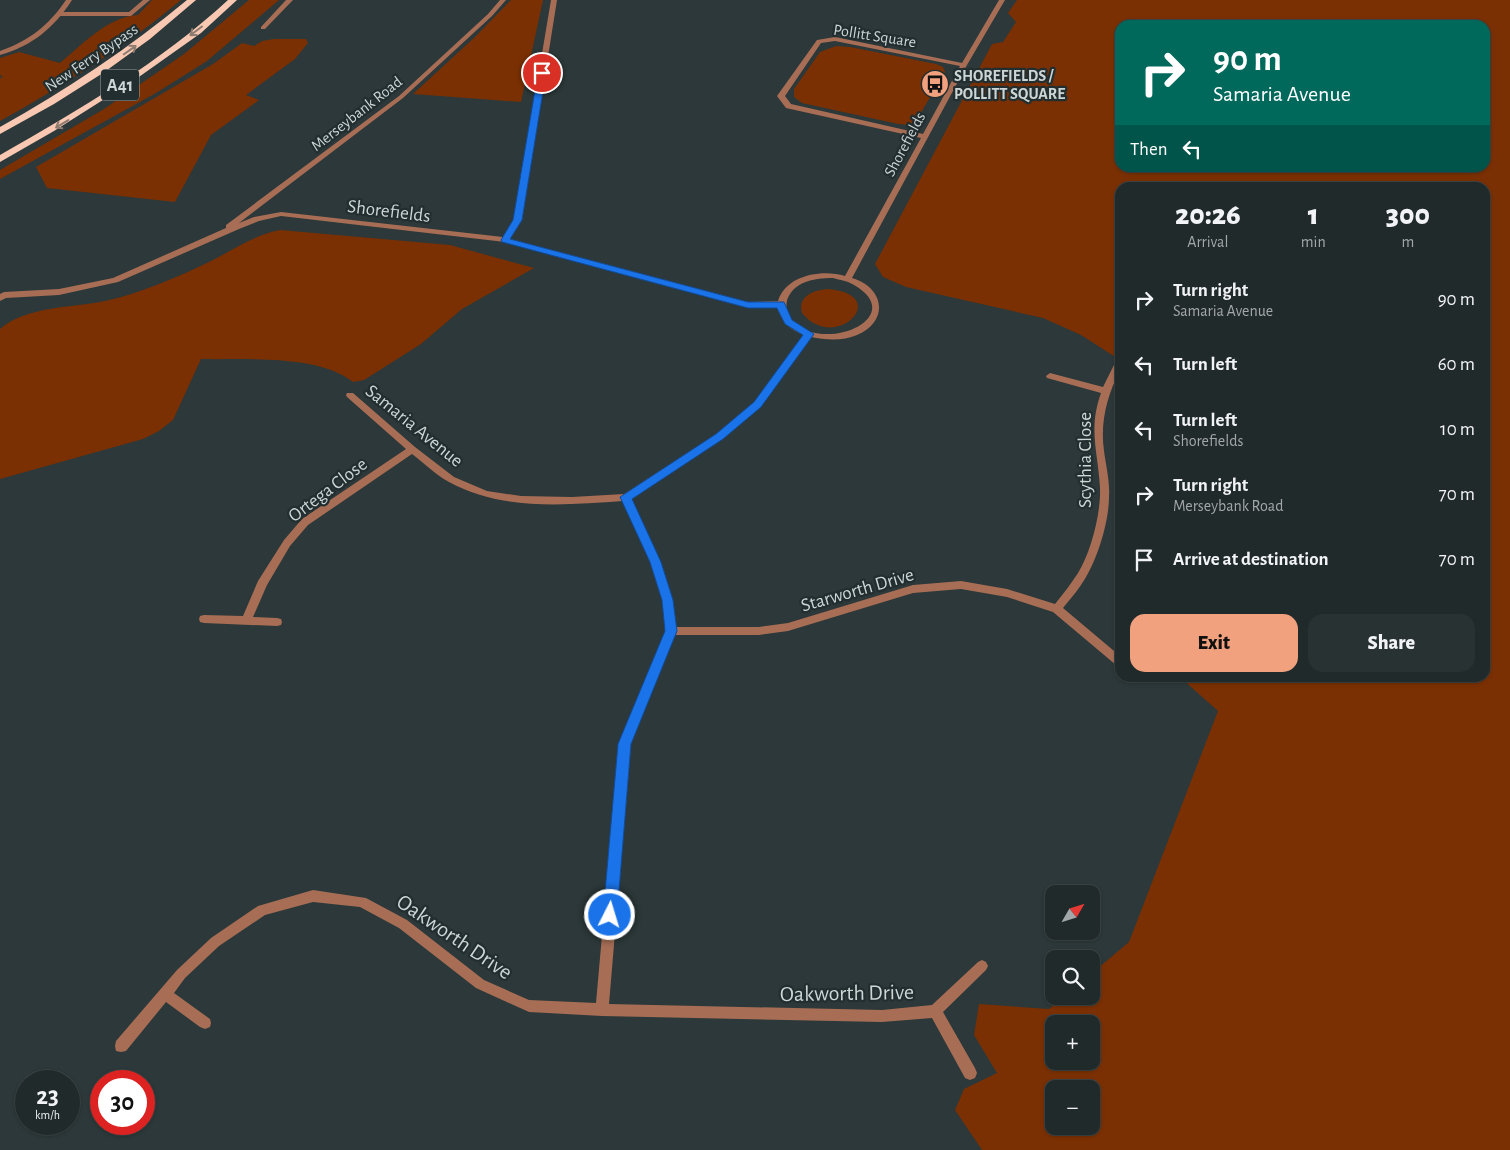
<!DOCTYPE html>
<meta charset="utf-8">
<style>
:root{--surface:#212a2b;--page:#293233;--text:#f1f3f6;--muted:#a2a7a9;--line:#3e4647;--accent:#f1a17d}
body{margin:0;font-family:"Alegreya Sans",sans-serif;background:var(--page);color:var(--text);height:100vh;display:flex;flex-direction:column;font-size:19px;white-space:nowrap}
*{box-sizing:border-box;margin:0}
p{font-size:16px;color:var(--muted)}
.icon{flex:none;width:28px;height:28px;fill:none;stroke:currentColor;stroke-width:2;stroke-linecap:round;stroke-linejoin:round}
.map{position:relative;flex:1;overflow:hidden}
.side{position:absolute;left:1115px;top:182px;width:375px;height:500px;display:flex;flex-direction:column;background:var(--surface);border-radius:15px;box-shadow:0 1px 4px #0004,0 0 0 1px var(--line)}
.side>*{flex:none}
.guide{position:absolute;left:1115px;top:20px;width:375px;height:152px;border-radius:15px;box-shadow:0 1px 4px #0004,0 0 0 1px var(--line);background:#00695c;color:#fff;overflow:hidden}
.needle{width:32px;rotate:51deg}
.buttons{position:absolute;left:1045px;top:885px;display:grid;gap:10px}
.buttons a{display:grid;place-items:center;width:55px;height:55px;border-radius:10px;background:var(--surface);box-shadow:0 1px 4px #0004,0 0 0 1px var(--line);font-size:25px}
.speed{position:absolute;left:15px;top:1070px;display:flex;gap:10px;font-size:25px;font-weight:700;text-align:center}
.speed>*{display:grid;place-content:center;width:65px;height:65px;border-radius:50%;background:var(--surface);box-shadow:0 1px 4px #0004,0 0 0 1px var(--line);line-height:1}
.speed small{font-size:12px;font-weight:400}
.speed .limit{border:8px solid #d22;background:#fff;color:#111}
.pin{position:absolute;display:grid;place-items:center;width:42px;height:42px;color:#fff;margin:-21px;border:2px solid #fff;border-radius:50%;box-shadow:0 1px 5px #0007}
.me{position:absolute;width:55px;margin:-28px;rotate:5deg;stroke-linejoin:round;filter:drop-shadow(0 0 4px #0008)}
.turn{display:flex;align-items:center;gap:18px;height:105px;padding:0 15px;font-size:22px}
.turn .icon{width:65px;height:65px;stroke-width:2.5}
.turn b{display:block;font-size:35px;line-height:42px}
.then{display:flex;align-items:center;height:48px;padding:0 15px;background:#0003;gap:10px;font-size:19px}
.eta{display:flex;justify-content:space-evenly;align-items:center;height:85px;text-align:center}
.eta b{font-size:30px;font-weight:800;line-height:35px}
.action{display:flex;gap:10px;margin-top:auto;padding:10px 15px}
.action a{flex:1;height:58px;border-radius:15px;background:var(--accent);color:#111;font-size:20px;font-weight:800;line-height:58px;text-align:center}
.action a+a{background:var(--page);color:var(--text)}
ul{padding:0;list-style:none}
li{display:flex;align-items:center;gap:15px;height:65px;padding:0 15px}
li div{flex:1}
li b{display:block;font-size:19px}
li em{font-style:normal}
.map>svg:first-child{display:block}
</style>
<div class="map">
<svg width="1510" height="1150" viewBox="0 0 1510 1150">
<rect width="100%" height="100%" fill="#2c3839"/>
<path fill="#7a3003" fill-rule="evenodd" d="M152,0H181C126,46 63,86 0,121V78L3,77L0,75V58L19,52L60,63C83,44 107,17 138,15Z
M249,0H279L207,61L156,93L0,179V170L104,109L184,54Z
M511,0H543L521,102L413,94L475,37Z
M1017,0H1510V1150H982L955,1110L964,1089L997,1073L974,1035L979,1004L1049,1009L1065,996H1091V974L1129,942L1218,711L1181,678H1485V188H1120V360L1081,335L1043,318L906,287L883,277L875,264L992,44L1003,42L1016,22L1008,13ZM1120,25H1485V168H1120ZM1054,1024H1091V1061H1054ZM1054,1089H1091V1126H1054Z
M274,39H306L308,43L295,59L246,95L259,100L211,135L175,202L47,188L36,167L213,64L242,43L254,46L262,41Z
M836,46L850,47L936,64L943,67L945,72L916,121L908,125L898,124L802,103L794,97V89L820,52Z
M280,230L450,245L534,268L462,309L421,344L364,380L353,382C318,354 245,360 201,359L173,420L159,431L143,439L0,479V329C26,306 72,308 105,301C141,293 178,277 211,261C235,249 254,235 280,230Z
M828,289C894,295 835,354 802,313C797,296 814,290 828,289Z"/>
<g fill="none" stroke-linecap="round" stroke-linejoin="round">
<path fill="#a76e55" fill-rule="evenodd" d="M143,0H150L131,16H60L57,14L60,12H129Z
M286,0H293L265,29H261V27Z"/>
<path fill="#a76e55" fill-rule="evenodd" d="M66,0H72C54,28 32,46 0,55V51C29,41 49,25 66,0Z
M500,0H506L492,16L403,98L239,223L254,217L281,212L503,237L514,220L551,0H557L522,220L510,239L748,302L778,301C786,275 822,269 845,276L921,138L786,108L777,96L817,40L835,37L962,63L999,0H1005L967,65L852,278C884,287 890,321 857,335C843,341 826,340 811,337L760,407L723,438L631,498L660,562L672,600L676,627H759L788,623L913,585L961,581L1007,589L1055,604C1063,594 1071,584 1078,573C1091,552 1101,513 1100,488C1098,452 1088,429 1101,393L1047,378L1046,376L1050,373L1103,387L1114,365H1120V370C1107,396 1100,422 1104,451C1106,466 1110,481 1109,497C1109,521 1098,557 1086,577C1080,588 1071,598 1063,608L1120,656V666L1116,665L1053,612L1007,597L961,589L913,593L788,631L759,635H674L631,744L609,1004L882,1010L932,1005L978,962L982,960L986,962L988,966L986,970L943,1012L975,1068L977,1073L975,1078L970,1080L965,1078L932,1018L882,1022L602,1016L529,1012L476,988L399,928L360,907L313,902L265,915L219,946L185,978L174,993L210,1019L211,1023L210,1027L205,1029L200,1027L166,1002L126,1051L121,1052L116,1051L115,1046L116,1041L177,970L211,938L258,906L313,890L366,898L407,920L484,980L529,1000L596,1003L619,744L666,631L662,600L650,562L623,501C564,505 502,511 449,482C436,475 424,463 412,454L308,525L290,546L267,585L253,617L277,618L281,619L282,622L281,625L277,626L204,623L200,622L199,619L200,616L204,615L243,616L258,581L284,540L302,519L406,449L347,397L346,395L347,393H353L415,447L454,477L487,491L521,496L572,497L624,494L717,434L754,403L804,335C790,330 781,321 777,307L748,308L505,242L281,216L259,221L239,229L118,282L59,295L6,298L0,301V294L4,292L59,289L113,278L226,228V225L399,96L488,14ZM835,41L960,66L923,134L791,104L785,96L821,43ZM833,278C840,280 848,281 854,285C908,316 828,353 795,323C780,309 786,291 803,283C812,279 823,278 833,278Z"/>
<path fill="#f9c8b2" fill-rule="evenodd" d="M187,0H196L150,39L103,73L54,104L0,134V127C66,90 128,49 187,0Z
M228,0H237L201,33L136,79L54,131L0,162V155C79,110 161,62 228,0Z"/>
</g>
<defs><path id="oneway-shaft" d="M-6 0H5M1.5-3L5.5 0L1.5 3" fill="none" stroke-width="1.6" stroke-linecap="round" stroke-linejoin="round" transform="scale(1.25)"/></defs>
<g stroke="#8e7b70">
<use href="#oneway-shaft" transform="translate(196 31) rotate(143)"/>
<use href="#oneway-shaft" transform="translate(130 50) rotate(-35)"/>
<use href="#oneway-shaft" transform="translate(62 124) rotate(149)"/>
</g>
<path fill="#1a73e8" stroke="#114b97" d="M542,71L546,73L522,220L510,239L748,302H784L792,320L814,334L761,407L723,439L632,499L661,562L673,600L677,631L631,744L617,915L615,920L610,922L605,920L603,915L618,744L665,631L662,600L650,562L620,497L716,434L754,402L803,335L785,324L777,308H748L502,242L501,240L513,220L538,73Z"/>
<defs>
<g id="bus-disc" transform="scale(1.4375)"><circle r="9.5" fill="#f1a17d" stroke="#222e2f"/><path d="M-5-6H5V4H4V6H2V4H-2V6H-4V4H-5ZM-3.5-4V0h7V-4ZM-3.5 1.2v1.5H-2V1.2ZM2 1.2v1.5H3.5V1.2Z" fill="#111"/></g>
</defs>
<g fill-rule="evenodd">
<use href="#bus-disc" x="935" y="84"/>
</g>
<g text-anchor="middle" stroke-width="4.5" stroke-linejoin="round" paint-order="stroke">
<g font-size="16" fill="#cdd5d5" stroke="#222e2f">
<text transform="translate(875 35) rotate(9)" y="6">Pollitt Square</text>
<text transform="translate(91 57) rotate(-34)" y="6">New Ferry Bypass</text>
<text transform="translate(356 113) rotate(-38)" y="6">Merseybank Road</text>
<text transform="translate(904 144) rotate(-62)" y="6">Shorefields</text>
</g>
<g font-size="16" font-weight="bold" fill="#cdd5d5" stroke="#222e2f" text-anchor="start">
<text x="954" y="81">SHOREFIELDS /<tspan x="954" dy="18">POLLITT SQUARE</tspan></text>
</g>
<rect fill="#222e2f" stroke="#9aa3a3" stroke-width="1" x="101" y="69.5" width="38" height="31" rx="4"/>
<g font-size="18" font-weight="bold" fill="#cdd5d5">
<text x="120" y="91">A41</text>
</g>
<g font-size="19" fill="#cdd5d5" stroke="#222e2f">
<text transform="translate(389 210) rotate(7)" y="7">Shorefields</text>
<text transform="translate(415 425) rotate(39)" y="7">Samaria Avenue</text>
<text transform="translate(1084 460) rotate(-90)" y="7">Scythia Close</text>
<text transform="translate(327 489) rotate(-37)" y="7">Ortega Close</text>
<text transform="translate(857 589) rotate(-16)" y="7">Starworth Drive</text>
</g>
<g font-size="22" fill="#cdd5d5" stroke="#222e2f">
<text transform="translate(455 936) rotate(34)" y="8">Oakworth Drive</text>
<text transform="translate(847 992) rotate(-1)" y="8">Oakworth Drive</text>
</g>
</g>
</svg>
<div class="buttons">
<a><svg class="needle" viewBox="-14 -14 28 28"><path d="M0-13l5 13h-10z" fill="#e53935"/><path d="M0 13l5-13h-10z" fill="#a2a7a9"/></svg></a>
<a><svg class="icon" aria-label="search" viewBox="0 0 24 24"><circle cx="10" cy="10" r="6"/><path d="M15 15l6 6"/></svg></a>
<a>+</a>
<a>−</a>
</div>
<div class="speed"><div>23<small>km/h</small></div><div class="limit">30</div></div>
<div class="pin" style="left:542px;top:73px;background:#d93025"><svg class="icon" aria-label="arrive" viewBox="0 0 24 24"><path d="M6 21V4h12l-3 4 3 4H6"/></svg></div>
<svg class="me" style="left:610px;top:915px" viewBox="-20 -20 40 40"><circle r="17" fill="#1a73e8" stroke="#fff" stroke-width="3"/><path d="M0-11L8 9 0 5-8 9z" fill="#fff"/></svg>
<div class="guide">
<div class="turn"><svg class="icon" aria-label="right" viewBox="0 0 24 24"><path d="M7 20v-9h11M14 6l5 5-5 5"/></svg><div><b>90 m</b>Samaria Avenue</div></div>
<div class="then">Then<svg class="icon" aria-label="left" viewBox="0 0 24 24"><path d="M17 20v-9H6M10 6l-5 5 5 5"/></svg></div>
</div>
<section class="side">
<div class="eta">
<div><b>20:26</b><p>Arrival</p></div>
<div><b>1</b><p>min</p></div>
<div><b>300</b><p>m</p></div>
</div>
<ul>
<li><svg class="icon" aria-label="right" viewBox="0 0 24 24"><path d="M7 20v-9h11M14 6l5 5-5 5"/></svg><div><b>Turn right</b><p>Samaria Avenue</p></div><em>90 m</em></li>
<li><svg class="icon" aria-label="left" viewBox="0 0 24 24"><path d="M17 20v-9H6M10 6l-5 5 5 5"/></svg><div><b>Turn left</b></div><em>60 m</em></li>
<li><svg class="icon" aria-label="left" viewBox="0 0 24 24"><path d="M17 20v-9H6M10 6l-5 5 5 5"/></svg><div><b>Turn left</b><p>Shorefields</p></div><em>10 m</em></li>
<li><svg class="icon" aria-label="right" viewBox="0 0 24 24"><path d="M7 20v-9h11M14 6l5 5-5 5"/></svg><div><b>Turn right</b><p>Merseybank Road</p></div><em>70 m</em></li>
<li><svg class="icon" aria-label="arrive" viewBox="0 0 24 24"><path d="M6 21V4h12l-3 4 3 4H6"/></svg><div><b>Arrive at destination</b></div><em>70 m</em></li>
</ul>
<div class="action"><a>Exit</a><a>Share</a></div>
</section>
</div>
